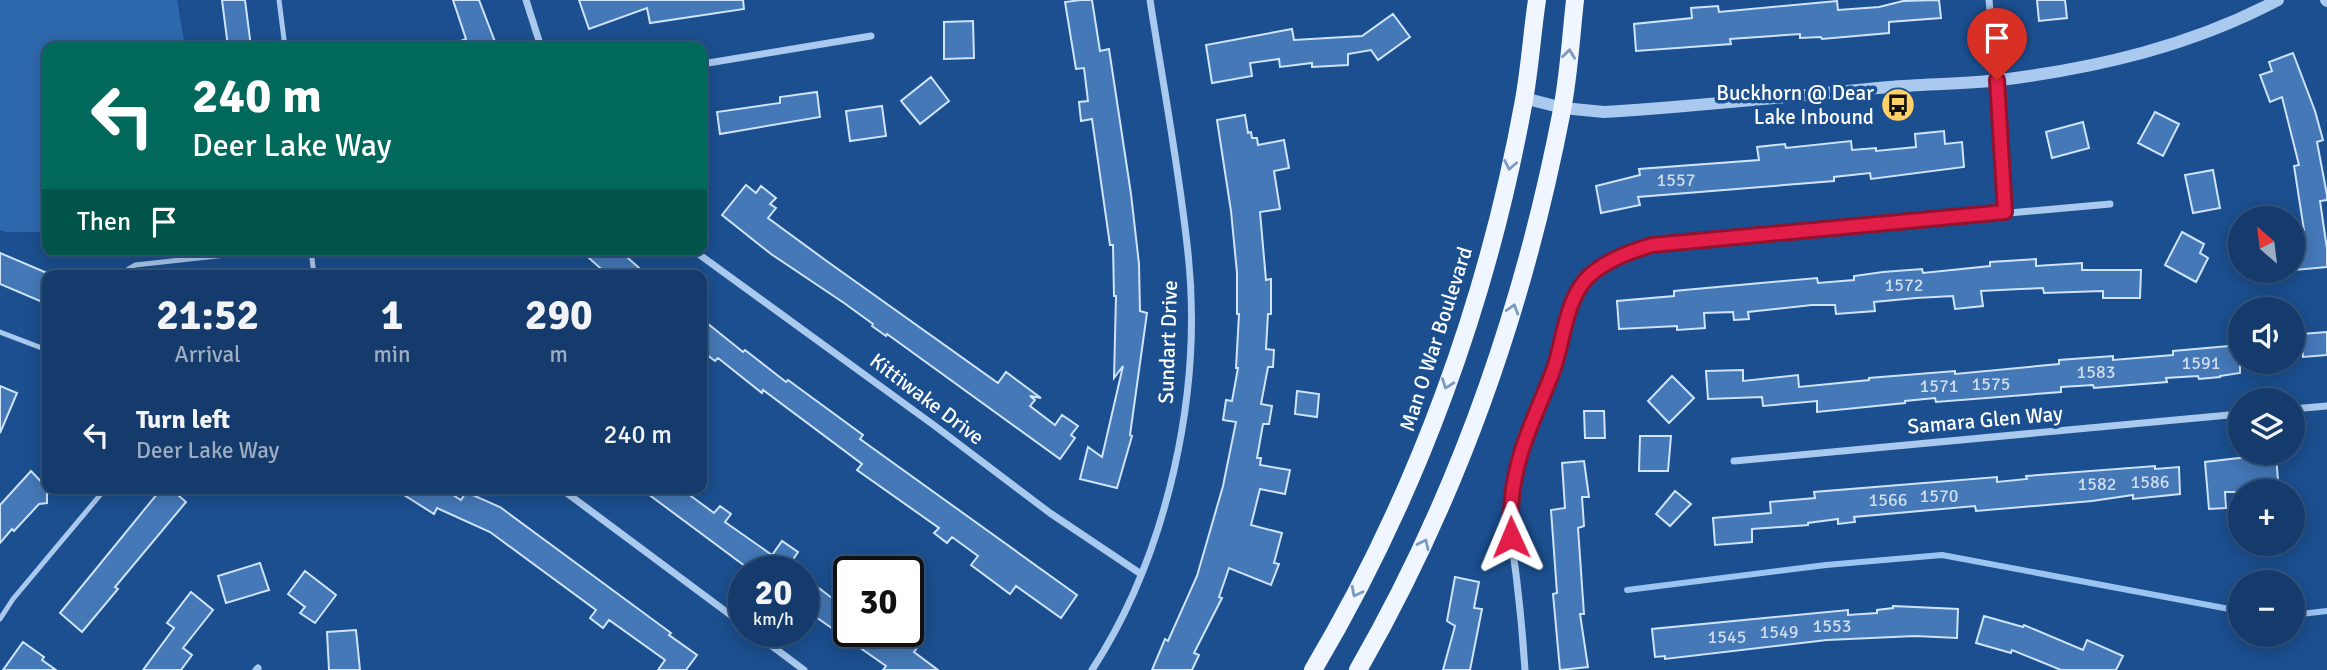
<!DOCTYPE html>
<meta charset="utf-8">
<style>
:root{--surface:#143b6b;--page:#1d4271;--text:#f1f3f6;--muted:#9dadc1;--line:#33557e}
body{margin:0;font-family:Signika,sans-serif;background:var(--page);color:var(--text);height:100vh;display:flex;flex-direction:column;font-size:26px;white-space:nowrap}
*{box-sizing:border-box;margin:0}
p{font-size:23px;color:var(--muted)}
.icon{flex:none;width:38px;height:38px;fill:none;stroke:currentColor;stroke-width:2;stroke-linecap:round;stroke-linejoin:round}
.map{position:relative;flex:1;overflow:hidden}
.panel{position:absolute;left:42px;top:270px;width:665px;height:224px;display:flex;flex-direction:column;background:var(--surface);border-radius:14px;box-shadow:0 4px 18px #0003,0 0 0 2px var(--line)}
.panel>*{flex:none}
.guide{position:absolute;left:42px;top:42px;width:665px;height:214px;border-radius:14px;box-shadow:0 4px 18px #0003,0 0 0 2px var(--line);background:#00695c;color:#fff;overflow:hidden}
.needle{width:46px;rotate:332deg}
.tools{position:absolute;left:2228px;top:206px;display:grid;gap:14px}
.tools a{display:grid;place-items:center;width:77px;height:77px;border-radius:50%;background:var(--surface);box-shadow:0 4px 18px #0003,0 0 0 2px var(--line);font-size:35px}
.speed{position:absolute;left:728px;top:556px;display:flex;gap:14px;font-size:35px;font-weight:700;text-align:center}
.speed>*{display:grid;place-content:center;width:91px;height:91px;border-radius:50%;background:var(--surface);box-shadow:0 4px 18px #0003,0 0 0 2px var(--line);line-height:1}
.speed small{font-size:18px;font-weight:400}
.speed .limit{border:4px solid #111;border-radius:10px;background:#fff;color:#111}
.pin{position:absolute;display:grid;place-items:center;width:60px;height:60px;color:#fff;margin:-72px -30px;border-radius:50% 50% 50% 0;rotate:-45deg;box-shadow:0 0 7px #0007}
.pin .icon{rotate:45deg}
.me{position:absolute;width:77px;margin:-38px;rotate:359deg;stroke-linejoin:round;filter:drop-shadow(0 0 5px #0008)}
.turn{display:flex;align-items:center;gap:24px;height:147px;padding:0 35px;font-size:32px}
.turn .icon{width:91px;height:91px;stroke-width:2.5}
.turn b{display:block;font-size:49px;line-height:60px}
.then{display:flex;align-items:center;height:66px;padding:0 35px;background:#0003;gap:14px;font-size:26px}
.eta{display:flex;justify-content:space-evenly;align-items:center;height:119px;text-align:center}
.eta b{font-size:42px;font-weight:700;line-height:49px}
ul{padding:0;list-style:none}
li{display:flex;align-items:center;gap:21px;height:91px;padding:0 35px}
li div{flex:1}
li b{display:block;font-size:26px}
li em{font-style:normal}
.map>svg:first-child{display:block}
</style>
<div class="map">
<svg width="2327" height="670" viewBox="0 0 2327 670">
<rect width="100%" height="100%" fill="#1b4f8f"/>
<path fill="#2e69ad" d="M0,0H177L185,47H47V232H6L0,230Z"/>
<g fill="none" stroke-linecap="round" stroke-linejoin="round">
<path stroke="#9cc4f0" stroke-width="6" d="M1627,590L1826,565L1942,555L2240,611
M2292,615L2327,611"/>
</g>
<path fill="#4478b7" stroke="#cfe3fa" stroke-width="2" d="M222,0H245L251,47H228Z
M453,0H479L497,47H450V45L466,39Z
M579,0H743L744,9L650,23L647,8L589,29Z
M1081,0H1092L1100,51L1109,49L1131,194L1139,264L1140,311L1147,313L1130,435L1132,436L1117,488L1080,479L1088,447L1102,457L1123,366L1114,378L1116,296H1114L1113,245H1110L1092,119L1081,121L1079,102L1088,101L1084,68L1076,69L1065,2Z
M1939,0L1941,18L1889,22V33L1822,39L1821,37L1800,38V34L1730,39L1731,44L1636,51L1634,24L1692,18L1691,8L1718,6L1719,12L1837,1L1838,10L1879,7L1903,1Z
M2037,0H2065L2067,18L2039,21Z
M1393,14L1410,37L1378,60L1371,50L1348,54V65L1312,67V63L1280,67L1279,59L1250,63L1252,76L1212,83L1206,45L1292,29L1294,40L1362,36Z
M973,21L974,58L944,59V22Z
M2293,53L2315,111L2323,140L2317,142L2327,195V200L2320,201L2327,249V267L2295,270L2292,231L2304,230L2294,166L2299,165L2282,97L2270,102L2260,75L2272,71L2269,62Z
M931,77L949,101L920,124L901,101Z
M817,92L820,117L720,134L717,112L780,103V97Z
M882,106L886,136L850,141L846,111Z
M2155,112L2179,124L2163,156L2138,143Z
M1245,115L1248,133L1251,132L1252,138H1257L1258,145L1284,140L1289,168L1274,171L1280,209L1260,212L1266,280L1271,279V314H1268L1266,349L1274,350L1273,367H1268L1261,404L1272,406L1269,424H1263L1257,458H1261L1260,465L1290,470L1285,494L1260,489L1251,525L1282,533L1274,563L1279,564L1271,585L1229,568L1219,597L1222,598L1194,653L1199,655L1192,670H1152L1165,639L1168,641L1197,576L1223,486L1236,422L1223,420L1226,400L1232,401L1238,368H1236L1239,314H1237V273L1231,211L1217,120Z
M2083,122L2089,148L2052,158L2046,132Z
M1944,131L1945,144L1962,142L1964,167L1871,179L1870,173L1834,177V181L1638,197L1640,205L1601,213L1596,186L1640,175L1639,169L1759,160L1757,147L1785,144L1786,148L1851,141L1852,150L1876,148V151L1916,147L1915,134Z
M2213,170L2220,208L2193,213L2185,175Z
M746,185L756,193L761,186L776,198L770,204L776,208L768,218L828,262L998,383L1006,372L1041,398L1030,396L1035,400L1030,406L1055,425L1062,415L1078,426L1071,435L1075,438L1060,459L887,334L886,336L872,326L873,324L844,303L771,254L722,215Z
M2182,232L2204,244L2200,253L2208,258L2196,282L2165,265Z
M580,250H619L647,275H608Z
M0,253L47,273V304L0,284Z
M2036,259V266L2082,263V270H2141L2140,298H2103V291L2044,293L2043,288L2020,289L1981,291L1983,306L1955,309L1953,296L1916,298L1874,302L1875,311L1836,314L1835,305H1812L1748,312L1749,319L1734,320L1733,312L1704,313L1705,328L1677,330V326L1619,329L1617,301L1674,296V291L1817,278L1818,283L1854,280V276L1883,272L1922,269L1923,273L1990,266V262Z
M702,319L743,352L745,350L786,382L788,380L863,435L860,439L1077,595L1061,618L1016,586L1010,594L971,565L978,556L952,537L947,543L934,533L939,528L857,470L862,464L763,390L762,393L718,358L715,361L702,351Z
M2327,332V355L2303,357L2301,334Z
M2240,345V373L2220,376V377L2199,379L2198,376L2166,378L2167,382L2094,388L2093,385L2061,387V392L1936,402L1935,398L1905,401V403L1817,412V401L1763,406L1762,397L1708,399L1706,371L1743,370V381L1798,375L1799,387L1869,380V378L1955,371V374L2059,364V360L2113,356V360L2173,355V351Z
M1672,376L1694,398L1669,423L1648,401Z
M0,386L17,393L0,433Z
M1297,391L1319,394L1317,417L1295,414Z
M1584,411H1604L1605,438H1585Z
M1640,436H1671L1668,471H1639Z
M2265,455L2276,456L2279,492H2225L2226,508L2209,509L2205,462Z
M1584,461L1589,497H1582L1584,526L1578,528L1584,614H1580L1588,667L1560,670L1553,594L1557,593L1551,510L1565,508L1562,463Z
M2155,466V469L2179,467L2180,494L2133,499V495L2092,501L1976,511L1975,506L1854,517L1855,522L1838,524V519L1808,523V525L1752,529V542L1715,545L1713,518L1771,513L1770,502L1815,498L1814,492L1997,477V482L2027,479L2026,476Z
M31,471L47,488L52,490L47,494V503L39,504L14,531L12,529L0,543V505Z
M162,488H170L186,502L115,587L118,589L82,632L60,613Z
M393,488H442L461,500L466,492L500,507L671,633L669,635L697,655L686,670H658L665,660L609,620L603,628L590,618L596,610L490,532L437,508L434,514Z
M640,488H680L714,513L720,506L731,514L725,522L772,555L782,541L798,552L788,567L795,572H753Z
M1675,491L1691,504L1670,526L1656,514Z
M260,563L269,590L226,603L218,576Z
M305,571L336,595L315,623L300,613L305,607L288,594Z
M803,576L849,611V632H883L901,645L905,638L917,648L914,652L938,670H883L886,666L803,608Z
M1455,577L1479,582L1474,608L1482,609L1470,670H1443L1455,626L1447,621Z
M191,592L213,610L183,648L192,655L181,670H143L174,628L167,623Z
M1893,606L1958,609L1957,638L1915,636L1827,640L1665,659V656L1655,657L1652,629L1848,610V615L1877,613V610L1893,608Z
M1984,616L2023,627L2024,625L2083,650L2087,640L2123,656L2116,670H2061L2012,650L2011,653L1976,643Z
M356,630L360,670H329L327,632Z
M23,642L44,657L42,660L56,670H3Z"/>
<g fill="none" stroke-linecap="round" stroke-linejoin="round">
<path stroke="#a9c9ee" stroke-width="5" d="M279,0L285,47
M311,250L314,275
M119,275L135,265L273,250
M0,332L47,350
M0,619L13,599L106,488"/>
<path stroke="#a9c9ee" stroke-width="7" d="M526,0L541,47
M1989,0L1997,80L2005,212
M702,64L871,36
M693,250L935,426L1050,513L1141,574
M2292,409L2327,406
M1734,461L2240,414
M560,488L744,625
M753,632L804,670
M256,670L258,668
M1092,670C1168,553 1203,391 1188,253C1179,168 1163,84 1150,0
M1525,670C1523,638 1520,606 1516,574C1513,552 1509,528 1511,505C1515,457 1538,414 1554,369C1564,339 1566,304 1587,279C1602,260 1629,252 1652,245L2110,204"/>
<path stroke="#a9c9ee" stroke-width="12" d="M2326,0L2327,1
M1524,98L1563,108L1604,112C1699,106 1794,96 1889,87C1926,84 1963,84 2000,80C2097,68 2191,46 2278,0"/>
<path stroke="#f0f6ff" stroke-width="18" d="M1313,670C1417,495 1488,300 1524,100C1530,67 1532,33 1537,0
M1358,670C1458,496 1524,307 1562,110C1569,74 1571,36 1575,0"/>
</g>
<defs><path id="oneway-chevron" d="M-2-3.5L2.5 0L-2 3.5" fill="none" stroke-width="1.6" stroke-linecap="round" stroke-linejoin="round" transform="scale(1.75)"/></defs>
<g stroke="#7b9ac1">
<use href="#oneway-chevron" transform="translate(1569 54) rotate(-83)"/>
<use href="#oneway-chevron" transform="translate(1510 165) rotate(101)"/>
<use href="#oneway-chevron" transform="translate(1513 309) rotate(-73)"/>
<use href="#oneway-chevron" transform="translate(1447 384) rotate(110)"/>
<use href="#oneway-chevron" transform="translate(1424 544) rotate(-65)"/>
<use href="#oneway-chevron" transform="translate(1356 592) rotate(117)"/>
</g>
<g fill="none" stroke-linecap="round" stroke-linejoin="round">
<g stroke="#92132f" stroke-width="18">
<path id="route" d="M1511,537C1511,519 1510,501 1514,483C1520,444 1539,408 1553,371C1564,341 1565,299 1589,276C1607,260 1629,252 1652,245L2005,212L1997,80"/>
</g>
<use href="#route" stroke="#e11d48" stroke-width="12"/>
</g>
<defs>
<g id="bus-disc" transform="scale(1.75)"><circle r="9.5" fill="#ffd166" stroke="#1b4f8f"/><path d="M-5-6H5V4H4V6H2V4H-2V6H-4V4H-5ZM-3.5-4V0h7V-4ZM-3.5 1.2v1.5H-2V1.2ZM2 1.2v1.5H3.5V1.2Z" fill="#111"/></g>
</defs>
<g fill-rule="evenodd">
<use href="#bus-disc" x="1898" y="105"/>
</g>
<g text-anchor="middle" stroke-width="7" stroke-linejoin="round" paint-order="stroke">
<g font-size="18" fill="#d0dded">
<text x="1676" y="186">1557</text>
<text x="1904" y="291">1572</text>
<text x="2201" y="369">1591</text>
<text x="2096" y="378">1583</text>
<text x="1991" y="390">1575</text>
<text x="1939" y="392">1571</text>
<text x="2150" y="488">1586</text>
<text x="2097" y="490">1582</text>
<text x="1939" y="502">1570</text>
<text x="1888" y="506">1566</text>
<text x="1832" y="632">1553</text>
<text x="1779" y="638">1549</text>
<text x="1727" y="643">1545</text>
</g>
<g font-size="21" fill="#fff" stroke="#1b4f8f" text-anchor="end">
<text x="1874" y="100">Buckhorn @ Dear<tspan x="1874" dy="24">Lake Inbound</tspan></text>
</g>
<g font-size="21" fill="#fff" stroke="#1b4f8f">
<text transform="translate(1436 339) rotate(-72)" y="7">Man O War Boulevard</text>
<text transform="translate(1168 342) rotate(-88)" y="7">Sundart Drive</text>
<text transform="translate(927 399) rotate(37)" y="7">Kittiwake Drive</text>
<text transform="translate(1985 420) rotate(-5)" y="7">Samara Glen Way</text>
</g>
</g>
</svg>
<div class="tools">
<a><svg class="needle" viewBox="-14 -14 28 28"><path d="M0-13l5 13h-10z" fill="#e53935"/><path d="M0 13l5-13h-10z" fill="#9dadc1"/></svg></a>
<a><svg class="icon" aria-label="sound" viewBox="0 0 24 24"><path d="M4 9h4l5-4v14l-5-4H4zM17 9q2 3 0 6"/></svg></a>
<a><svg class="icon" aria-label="layers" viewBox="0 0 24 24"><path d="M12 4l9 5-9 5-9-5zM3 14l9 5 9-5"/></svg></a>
<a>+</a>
<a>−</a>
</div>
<div class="speed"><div>20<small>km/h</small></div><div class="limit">30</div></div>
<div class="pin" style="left:1997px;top:80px;background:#d93025"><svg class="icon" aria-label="arrive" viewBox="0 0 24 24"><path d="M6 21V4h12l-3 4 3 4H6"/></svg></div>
<svg class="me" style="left:1511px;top:537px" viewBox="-20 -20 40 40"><path d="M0-17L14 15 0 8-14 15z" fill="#e11d48" stroke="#fff" stroke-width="4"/></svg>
<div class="guide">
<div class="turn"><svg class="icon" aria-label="left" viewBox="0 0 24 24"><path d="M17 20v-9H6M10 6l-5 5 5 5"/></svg><div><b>240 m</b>Deer Lake Way</div></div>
<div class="then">Then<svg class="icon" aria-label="arrive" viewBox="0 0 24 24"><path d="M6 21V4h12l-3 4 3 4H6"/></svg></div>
</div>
<section class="panel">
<div class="eta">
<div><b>21:52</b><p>Arrival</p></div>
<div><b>1</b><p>min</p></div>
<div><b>290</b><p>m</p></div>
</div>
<ul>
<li><svg class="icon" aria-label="left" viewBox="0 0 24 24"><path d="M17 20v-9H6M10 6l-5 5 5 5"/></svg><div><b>Turn left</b><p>Deer Lake Way</p></div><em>240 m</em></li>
</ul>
</section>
</div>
